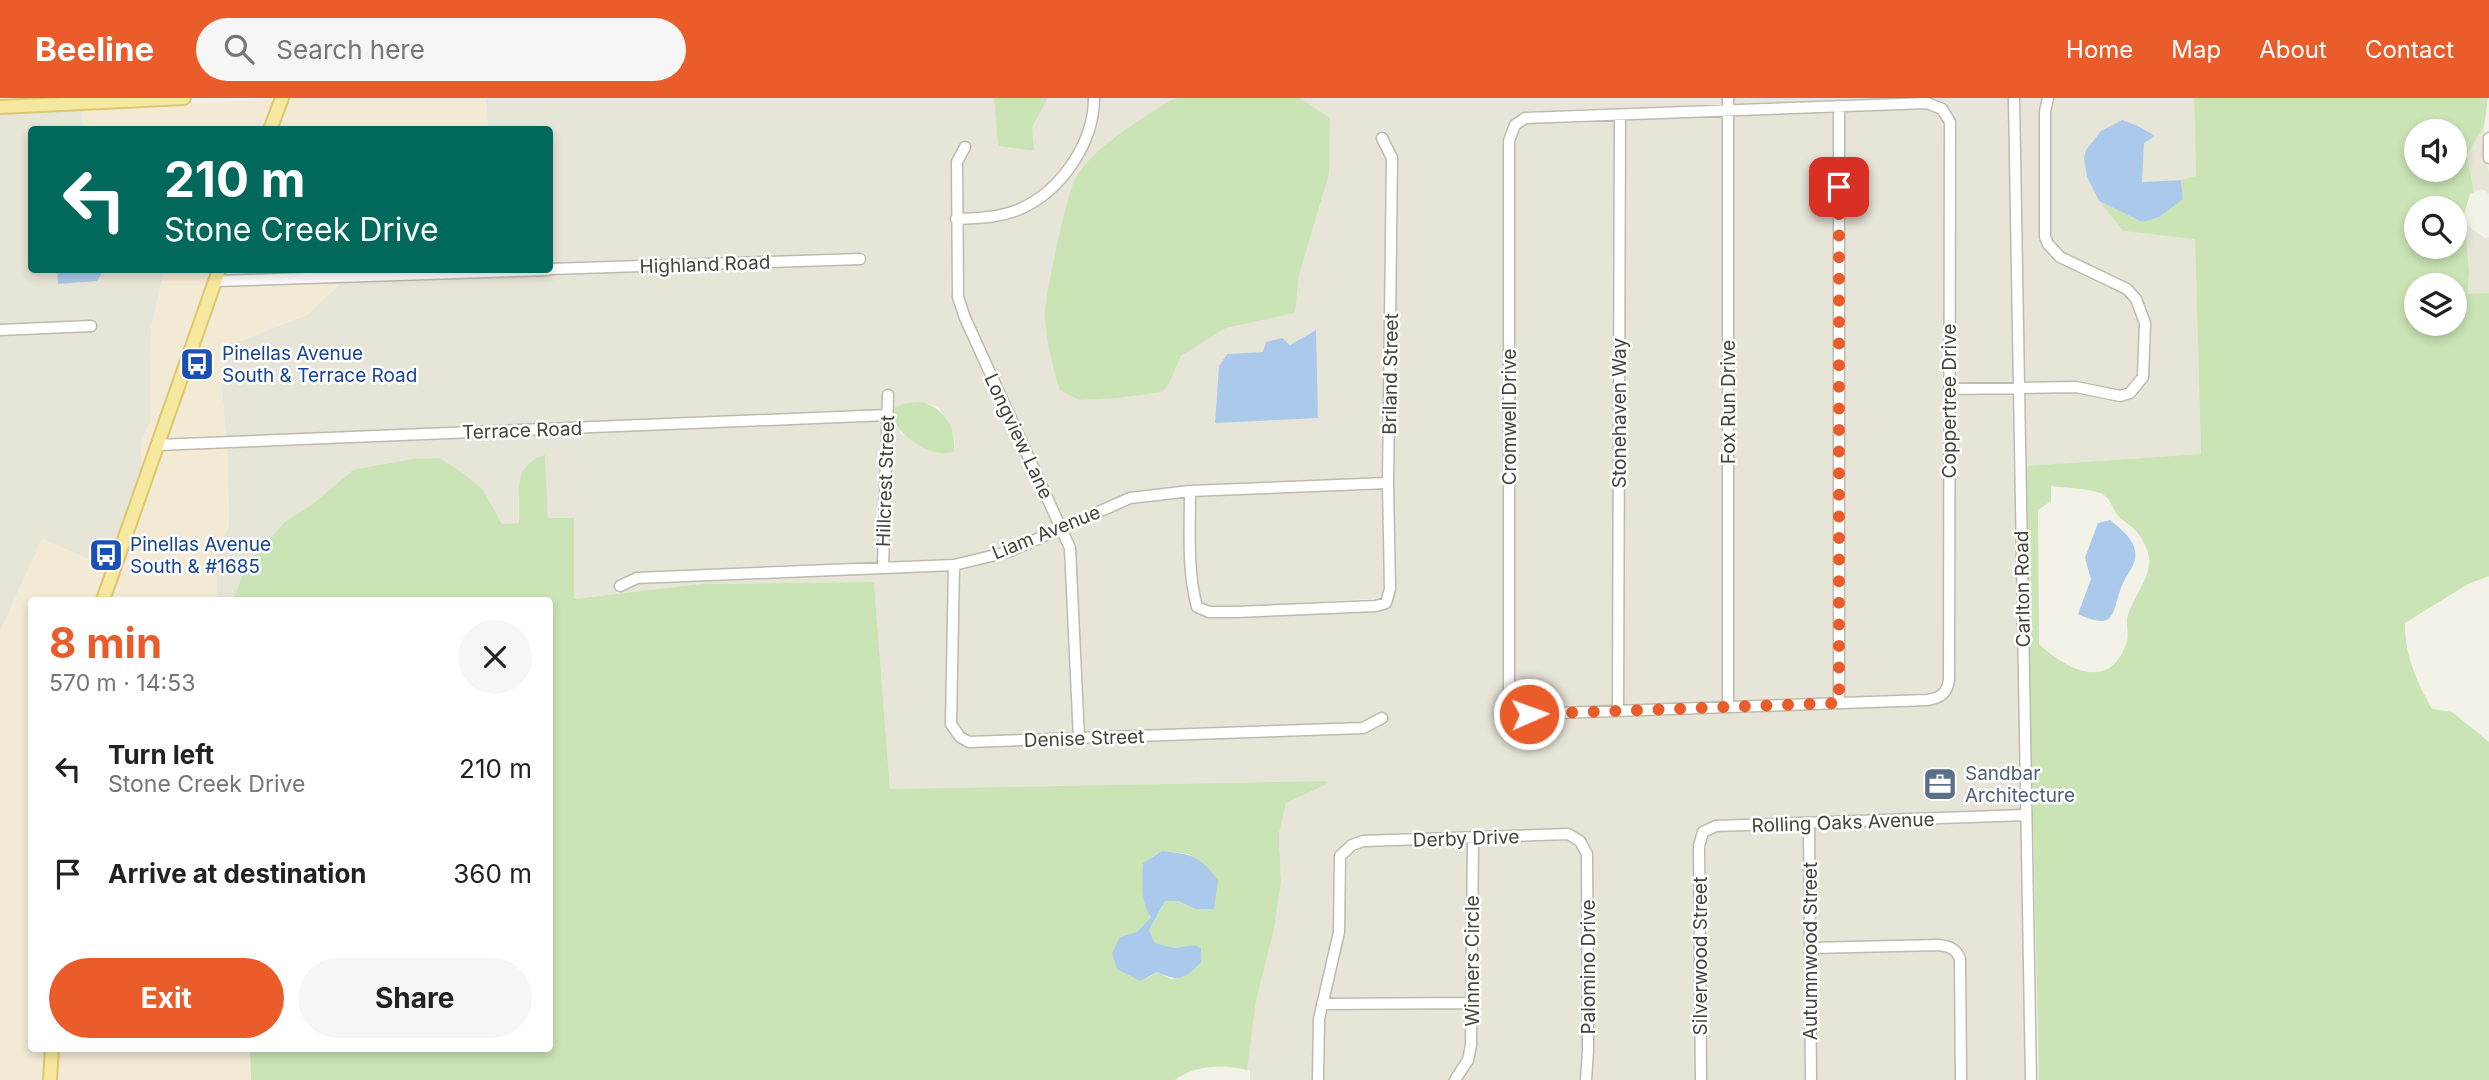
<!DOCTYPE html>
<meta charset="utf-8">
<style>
:root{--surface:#fff;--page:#f6f6f6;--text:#222;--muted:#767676;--accent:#ea5c2a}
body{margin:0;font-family:Inter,sans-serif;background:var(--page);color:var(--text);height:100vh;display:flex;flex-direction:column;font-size:26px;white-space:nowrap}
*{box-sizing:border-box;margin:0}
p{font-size:23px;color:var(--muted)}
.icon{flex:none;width:38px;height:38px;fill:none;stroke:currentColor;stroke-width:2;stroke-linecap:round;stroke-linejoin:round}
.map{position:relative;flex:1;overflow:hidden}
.drawer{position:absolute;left:28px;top:499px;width:525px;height:455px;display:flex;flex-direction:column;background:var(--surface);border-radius:7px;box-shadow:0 4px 10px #0003}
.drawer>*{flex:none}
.top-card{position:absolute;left:28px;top:28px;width:525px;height:147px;border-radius:7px;box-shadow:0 4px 10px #0003;background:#00695c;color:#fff;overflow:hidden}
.fabs{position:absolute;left:2404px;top:21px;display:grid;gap:14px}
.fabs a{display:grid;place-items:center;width:63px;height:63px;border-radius:50%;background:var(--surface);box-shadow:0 4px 10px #0003;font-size:35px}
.pin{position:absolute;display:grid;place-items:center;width:60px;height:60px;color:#fff;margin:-30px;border-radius:14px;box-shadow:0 4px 10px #0006}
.me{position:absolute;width:77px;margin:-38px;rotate:88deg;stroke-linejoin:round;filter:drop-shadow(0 0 5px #0008)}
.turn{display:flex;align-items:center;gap:24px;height:147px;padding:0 21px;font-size:32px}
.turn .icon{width:91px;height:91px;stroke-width:2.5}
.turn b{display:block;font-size:49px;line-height:60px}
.round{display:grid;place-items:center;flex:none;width:74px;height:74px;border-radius:37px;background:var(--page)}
.summary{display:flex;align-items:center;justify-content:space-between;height:119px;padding:0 21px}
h1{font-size:42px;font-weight:700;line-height:52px;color:var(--accent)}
.action{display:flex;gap:14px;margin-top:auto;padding:14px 21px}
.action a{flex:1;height:80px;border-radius:42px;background:var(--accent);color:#fff;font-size:28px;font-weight:700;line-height:80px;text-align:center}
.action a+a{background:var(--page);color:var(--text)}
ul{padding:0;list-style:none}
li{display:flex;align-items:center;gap:21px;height:105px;padding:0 21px}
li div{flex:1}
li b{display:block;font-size:26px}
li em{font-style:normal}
header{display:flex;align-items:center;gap:42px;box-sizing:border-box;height:98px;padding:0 35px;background:var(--accent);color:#fff}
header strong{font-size:33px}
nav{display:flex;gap:38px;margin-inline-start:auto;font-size:24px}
.search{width:490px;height:63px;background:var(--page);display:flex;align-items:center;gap:18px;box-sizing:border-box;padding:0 24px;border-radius:38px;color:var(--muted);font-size:26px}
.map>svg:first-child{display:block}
</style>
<header>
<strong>Beeline</strong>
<div class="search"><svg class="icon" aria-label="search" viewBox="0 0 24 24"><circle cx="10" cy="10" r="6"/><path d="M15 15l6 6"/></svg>Search here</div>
<nav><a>Home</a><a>Map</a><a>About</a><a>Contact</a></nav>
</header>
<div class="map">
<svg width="2489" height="982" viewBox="0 0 2489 982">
<rect width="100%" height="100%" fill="#f3f2e9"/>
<path fill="#e7e4d8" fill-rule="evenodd" d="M486,0H994L998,48L1033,53L1032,29L1048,0H1089L1082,38L1066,65L1045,88L1018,106L992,113L962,115V66L971,47L963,42L953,64L951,191L956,211L1054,426L1006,448L953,461L888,463L892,323L902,336L954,354L955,342L947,321L938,309L923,304L892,313V292H883L882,312L226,338L222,291L227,248L307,217L342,184L865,166L864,155L550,166V32L488,31Z
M1099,0H1178L1171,2L1109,43L1168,288L1181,258L1226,230L1295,215L1299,177L1329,76V20L1300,0H1723V6L1528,13L1516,19L1505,35L1504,595L1507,603L1524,622L1531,623L1927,607L1945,602L1954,587L1955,578L1954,296L2014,295L2021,712L1716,722L1701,727L1697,732L1694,748L1696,982H1591L1593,953V759L1592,750L1578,735L1569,731L1357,739L1336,753L1334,760V833L1314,920L1313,982H1250V972H1247L1256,903L1274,831L1281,784L1279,736L1286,705L1328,685L1326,683L890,691L874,484L700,486L574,501V421L548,420L545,358L518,399L519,425L502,426L483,392L440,360L313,406L285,424L243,470V476L233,502H216L217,452L229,427L227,350L882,323L880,405L876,410L878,464L637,474L614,485L617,495L638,485L949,473L946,626L956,643L968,649L1363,635L1388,623L1384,613L1362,624L1084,635L1076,460L1068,432L1131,405L1185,399V457L1188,495L1195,515L1209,520L1373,514L1381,513L1391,507L1395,491L1393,385L1397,60L1384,32L1375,38L1387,61L1383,380L1185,388L1130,394L1064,422L965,208L961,190V126L994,124L1007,121L1037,108L1051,97L1068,80L1086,53L1096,25ZM1315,232L1215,325L1219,267L1227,256L1263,254L1290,247Z
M1733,0H1904L1733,6Z
M1933,0H2010L2014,284L1954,285L1956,27L1955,19L1949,11Z
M2020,0H2042L2040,13L2039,133L2044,149L2058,164L2124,196L2137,213L2140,226V272L2128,290L2114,292L2076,283L2024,284Z
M2053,0H2194L2196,78L2181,82L2141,84L2144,45L2155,38L2101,33L2086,52L2094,92L2099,103L2123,133L2195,140L2201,356L2025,368L2024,295L2076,294L2112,304L2121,303L2131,300L2138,295L2147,282L2149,274L2150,224L2146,209L2136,192L2128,186L2062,154L2050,137V15Z
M82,11L83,31L32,32V172H57L58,186L102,177L104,172H164L151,231L150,324L141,347V375L109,466L102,467L42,441L0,534V237L96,233L95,222L0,226V15Z
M1931,11L1942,18L1945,25L1944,581L1940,593L1934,595L1843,600V14Z
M1834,14V600L1733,603V17Z
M1723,18V603L1623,607L1625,22Z
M1615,23L1613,607L1530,610L1518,602L1514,594L1515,39L1519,31L1526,25Z
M2484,28V54L2489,75V96L2482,91L2474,94L2467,57Z
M2465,126L2485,140L2489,139V195L2468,197L2469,173Z
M1384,391L1385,490L1382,500L1237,509H1210L1201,505L1195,457V399Z
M1059,436L1066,461L1074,635L974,639L966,636L956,625L958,472L1010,459Z
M2021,723L2026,982H1966L1964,855L1954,845L1938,841L1816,844L1814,730Z
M1804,731L1806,982H1706V741L1709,736L1717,734Z
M1567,742L1580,750L1582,757L1583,953L1580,982H1462L1473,964L1476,947L1478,746Z
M1468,746V900L1329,901L1344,835L1347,757L1364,749Z
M1937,853L1949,855L1955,862L1956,982H1816V855Z
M1468,911L1464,960L1448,982H1323L1324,922L1326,912Z"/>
<path fill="#f3ead6" d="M287,0H486L488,31L276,32Z
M276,1L265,32L83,31L82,11Z
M164,172H214L141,375V347L150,324L151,231Z
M225,172H352L223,177Z
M342,184L307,217L227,248L222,291L226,338L164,341L219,188Z
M227,350L229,427L217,452V502H108L160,352Z
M42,441L102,467L109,466L115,451L98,502H32V950H47L45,982H0V534Z
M57,950H250L251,982H55Z"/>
<path fill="#cae4b5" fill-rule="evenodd" d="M994,0H1048L1032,29L1034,53L998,48Z
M1178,0H1300L1330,20L1329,76L1299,177L1295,215L1226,230L1181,258L1168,288L1162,294L1117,300L1079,302L1060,292C1052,268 1047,245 1045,219C1044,201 1067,94 1076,79C1097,46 1139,23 1171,2Z
M2194,0H2488L2484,28L2467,57L2474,94L2470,96L2463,119L2465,126L2469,173L2468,196L2489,195V478L2468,486L2405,525C2404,556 2417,584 2432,611L2452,614L2489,644V982H2039L2025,368L2201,356L2195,141L2123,133L2099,103L2142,124L2183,101L2181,82L2196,78ZM2417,33H2455V72H2417ZM2417,110H2455V149H2417ZM2417,187H2455V226H2417ZM2051,388C2065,390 2093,390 2104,397C2110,402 2112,408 2116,415C2120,422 2130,426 2136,433C2143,441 2151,456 2149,467C2147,485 2130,504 2127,521C2126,529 2129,536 2127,543C2111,595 2067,572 2039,546L2038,412L2051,403Z
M923,304C946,312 956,330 954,354C929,360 908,342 892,323L893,310L906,305Z
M545,357L548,420H574V501L700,486L874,484L890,691L1326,683L1329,685L1286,705L1279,736L1281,784L1274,831L1256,903L1247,972C1223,966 1195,967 1175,982H251L250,950H550V502H233L243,476V470L285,424L313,406L353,372L413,361L440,360L461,374L483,392L502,426L519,425C520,397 511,367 545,357ZM1162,753L1189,756L1215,796L1213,810L1195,811L1177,803H1165L1149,832L1155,845L1175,850L1194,847L1184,879L1171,881L1157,874L1148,880L1137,834L1152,818L1143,800V765Z"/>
<path fill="#abcaeb" d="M2122,22L2138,28L2155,38L2144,45L2142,84L2181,82L2183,101L2159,119L2142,124L2099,103L2087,79L2084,60L2086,52L2101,33Z
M57,172H104L97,183L58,186Z
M1316,232L1318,320L1215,325L1219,268L1227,256L1263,254L1266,244L1282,240L1290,247Z
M2110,422C2118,429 2128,436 2133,446C2140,464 2130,470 2123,485C2111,512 2119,535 2078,516L2091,481L2085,460L2098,425Z
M1162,753C1190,756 1202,758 1218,783L1214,811H1195L1178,803H1165L1149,832L1155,845L1175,850L1194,847L1201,850V864C1185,882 1178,884 1157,874L1140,883L1117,871L1112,855L1120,839L1137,834L1151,819C1140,803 1142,784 1143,765Z"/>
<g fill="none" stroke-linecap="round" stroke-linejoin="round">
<g stroke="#bebaad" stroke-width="13">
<path id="minor" d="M1728,0V609
M2014,0L2031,982
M1927,5L1942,11L1950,24L1949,582C1947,596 1940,600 1927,602L1529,616C1519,611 1513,605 1509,595V43L1515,27L1525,20Z
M1839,8V605
M2489,40V60
M965,49L957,64L958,199L965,220L1070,450L1079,641
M956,121C978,120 999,120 1020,111C1061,93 1094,45 1094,0
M550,171L860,161
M215,183L547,172
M0,232L91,228
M1949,291L2076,289L2120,298L2130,295L2143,279L2145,225L2136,201L2127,191L2060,159L2048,146L2045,139V14L2048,0
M157,347L887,317
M1190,393C1190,432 1187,472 1197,509L1209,514H1237L1376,508L1386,505L1390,491L1388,385L1392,60L1382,40
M954,467L951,626L960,639L969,644L1363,630L1382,620
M883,469L888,297
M620,488L637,480L954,467L1008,454L1130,400L1190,393L1388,385
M1618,613L1620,17
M1809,725L1811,982
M1811,850L1938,847C1948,848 1956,850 1960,861L1961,982
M1322,906L1473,905
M1318,982L1319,921L1339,834L1340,758L1352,747L1363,743L1568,736L1580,743L1587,756L1588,953L1586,982
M1455,982L1468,962L1471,947L1473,740
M1701,982L1699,748L1703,734L1716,728L2026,717"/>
</g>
<g stroke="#dbc770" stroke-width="16">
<path id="major" d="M0,9L184,0
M270,32L282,0
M103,502L219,172
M50,982L52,950"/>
</g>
<use href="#minor" stroke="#fff" stroke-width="10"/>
<use href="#major" stroke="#f7e89f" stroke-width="12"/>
</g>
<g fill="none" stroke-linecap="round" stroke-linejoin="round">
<path stroke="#ea5c2a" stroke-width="12" stroke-dasharray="0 21.6" d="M1529,616L1839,605V89"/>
</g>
<defs>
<g id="bus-square" transform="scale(1.75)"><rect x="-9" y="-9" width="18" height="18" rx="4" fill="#1a4fb4" stroke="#fff"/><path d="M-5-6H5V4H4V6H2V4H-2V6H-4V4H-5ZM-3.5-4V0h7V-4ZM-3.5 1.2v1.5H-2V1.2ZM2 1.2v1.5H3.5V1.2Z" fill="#fff"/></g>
<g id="office-square" transform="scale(1.75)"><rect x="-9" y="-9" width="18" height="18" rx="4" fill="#5c6f8a" stroke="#fff"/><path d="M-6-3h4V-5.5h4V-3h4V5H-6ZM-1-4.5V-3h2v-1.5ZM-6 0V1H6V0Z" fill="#fff"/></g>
</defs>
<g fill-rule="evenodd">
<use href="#bus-square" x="197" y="266"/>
<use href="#bus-square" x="106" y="457"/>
<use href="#office-square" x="1940" y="686"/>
</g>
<g text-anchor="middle" stroke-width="5" stroke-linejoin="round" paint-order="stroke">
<g font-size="19" fill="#474338" stroke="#fff">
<text transform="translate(705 166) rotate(-2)" y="7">Highland Road</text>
<text transform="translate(1390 276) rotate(-89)" y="7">Briland Street</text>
<text transform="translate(1949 303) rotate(-90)" y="7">Coppertree Drive</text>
<text transform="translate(1728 304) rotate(-90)" y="7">Fox Run Drive</text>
<text transform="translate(1619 315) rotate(-90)" y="7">Stonehaven Way</text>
<text transform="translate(1509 319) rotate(-90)" y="7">Cromwell Drive</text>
<text transform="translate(522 332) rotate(-2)" y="7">Terrace Road</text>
<text transform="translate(1019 338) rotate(65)" y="7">Longview Lane</text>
<text transform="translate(885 383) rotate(-88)" y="7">Hillcrest Street</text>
<text transform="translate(1046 434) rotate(-22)" y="7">Liam Avenue</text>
<text transform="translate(2022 491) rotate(-91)" y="7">Carlton Road</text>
<text transform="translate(1084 640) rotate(-2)" y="7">Denise Street</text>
<text transform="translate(1843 724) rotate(-2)" y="7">Rolling Oaks Avenue</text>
<text transform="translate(1466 740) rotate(-2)" y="7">Derby Drive</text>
<text transform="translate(1810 853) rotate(-90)" y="7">Autumnwood Street</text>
<text transform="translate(1700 858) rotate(-90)" y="7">Silverwood Street</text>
<text transform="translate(1472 863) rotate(-90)" y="7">Winners Circle</text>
<text transform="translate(1588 869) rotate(-90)" y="7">Palomino Drive</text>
</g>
<g font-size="19" fill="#164399" stroke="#fff" text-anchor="start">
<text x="222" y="262">Pinellas Avenue<tspan x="222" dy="22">South &amp; Terrace Road</tspan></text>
<text x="130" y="453">Pinellas Avenue<tspan x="130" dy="22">South &amp; #1685</tspan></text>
</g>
<g font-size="19" fill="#4e5e75" stroke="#fff" text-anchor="start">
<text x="1965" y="682">Sandbar<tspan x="1965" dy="22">Architecture</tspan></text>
</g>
</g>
</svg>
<div class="fabs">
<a><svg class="icon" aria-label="sound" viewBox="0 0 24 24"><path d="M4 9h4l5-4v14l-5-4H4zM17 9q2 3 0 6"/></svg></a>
<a><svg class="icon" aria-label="search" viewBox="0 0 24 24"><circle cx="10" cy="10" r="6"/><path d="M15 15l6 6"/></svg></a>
<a><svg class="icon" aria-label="layers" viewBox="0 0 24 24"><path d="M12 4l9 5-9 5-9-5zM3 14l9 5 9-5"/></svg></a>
</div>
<div class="pin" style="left:1839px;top:89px;background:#d93025"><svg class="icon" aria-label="arrive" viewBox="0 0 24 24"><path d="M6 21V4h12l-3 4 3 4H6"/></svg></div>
<svg class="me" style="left:1529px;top:616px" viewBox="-20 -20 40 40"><circle r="17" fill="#ea5c2a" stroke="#fff" stroke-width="3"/><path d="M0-11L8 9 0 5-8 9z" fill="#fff"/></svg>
<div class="top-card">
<div class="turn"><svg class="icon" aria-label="left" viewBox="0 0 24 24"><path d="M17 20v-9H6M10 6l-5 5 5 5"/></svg><div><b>210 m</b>Stone Creek Drive</div></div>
</div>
<section class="drawer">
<div class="summary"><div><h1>8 min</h1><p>570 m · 14:53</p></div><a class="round"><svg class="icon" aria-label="close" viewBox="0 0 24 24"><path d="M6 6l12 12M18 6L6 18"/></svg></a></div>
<ul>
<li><svg class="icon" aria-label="left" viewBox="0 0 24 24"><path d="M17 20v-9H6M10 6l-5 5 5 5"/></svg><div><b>Turn left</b><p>Stone Creek Drive</p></div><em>210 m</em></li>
<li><svg class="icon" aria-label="arrive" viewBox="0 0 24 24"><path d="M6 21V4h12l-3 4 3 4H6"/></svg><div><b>Arrive at destination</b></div><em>360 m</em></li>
</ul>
<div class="action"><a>Exit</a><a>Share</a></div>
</section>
</div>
